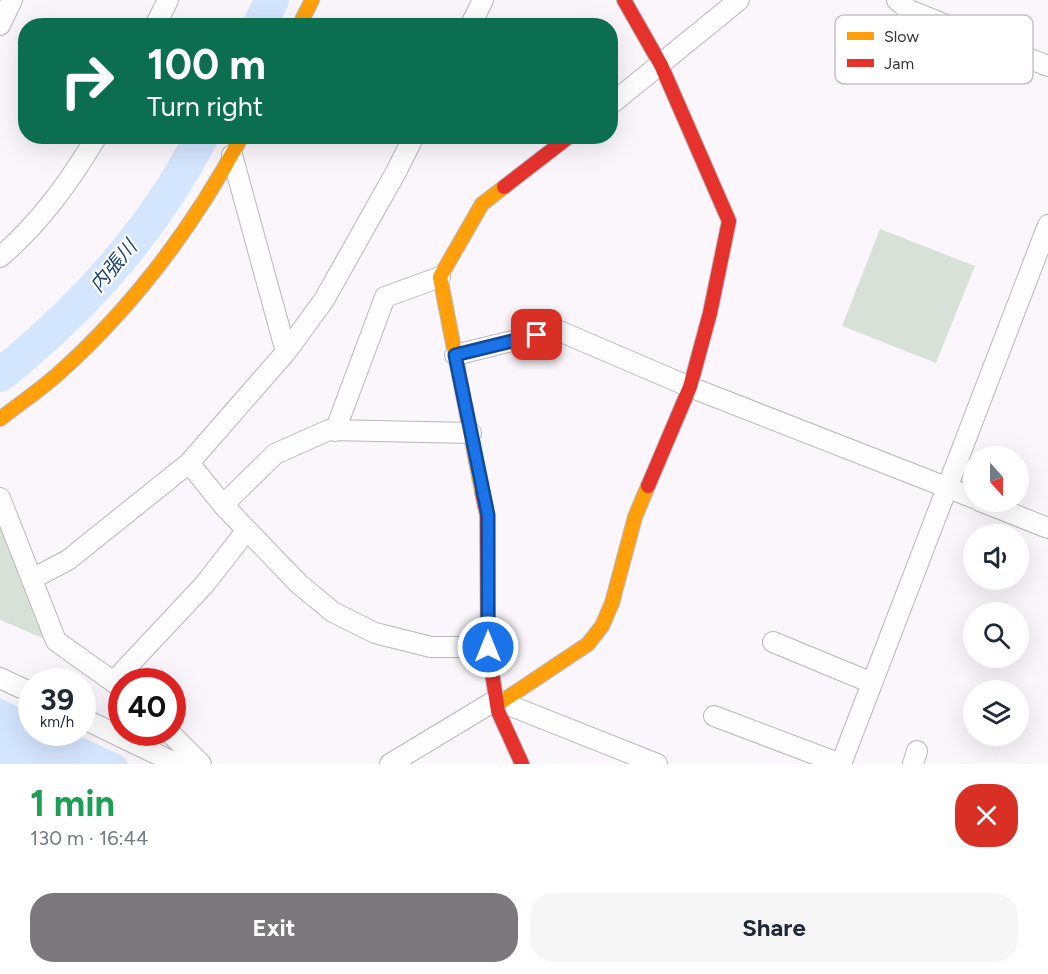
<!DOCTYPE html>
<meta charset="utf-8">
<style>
:root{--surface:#fff;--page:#f6f6f7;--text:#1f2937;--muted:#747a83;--accent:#7b777c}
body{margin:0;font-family:Figtree,"Noto Sans JP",sans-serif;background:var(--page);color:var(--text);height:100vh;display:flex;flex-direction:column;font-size:22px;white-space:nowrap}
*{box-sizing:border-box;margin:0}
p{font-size:20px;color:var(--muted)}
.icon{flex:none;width:33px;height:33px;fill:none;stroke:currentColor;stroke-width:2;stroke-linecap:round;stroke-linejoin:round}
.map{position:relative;height:764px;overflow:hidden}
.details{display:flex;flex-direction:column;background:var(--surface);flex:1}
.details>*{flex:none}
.top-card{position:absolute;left:18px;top:18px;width:600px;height:126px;border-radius:24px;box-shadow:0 6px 24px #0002;background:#0b6e4f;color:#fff;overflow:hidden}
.needle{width:39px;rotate:159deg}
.fabs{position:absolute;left:963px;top:446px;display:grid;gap:12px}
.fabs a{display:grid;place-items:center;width:66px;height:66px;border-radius:50%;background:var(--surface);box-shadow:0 6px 24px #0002;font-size:30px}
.speed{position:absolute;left:18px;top:668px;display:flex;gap:12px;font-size:30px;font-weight:700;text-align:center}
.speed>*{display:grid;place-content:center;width:78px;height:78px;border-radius:50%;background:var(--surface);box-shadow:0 6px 24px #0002;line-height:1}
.speed small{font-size:15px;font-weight:400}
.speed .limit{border:9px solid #d22;background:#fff;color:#111}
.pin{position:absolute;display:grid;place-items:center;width:51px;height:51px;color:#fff;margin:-26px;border-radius:12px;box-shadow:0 3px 9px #0006}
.me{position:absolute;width:66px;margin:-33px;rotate:0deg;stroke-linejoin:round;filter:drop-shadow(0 0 4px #0008)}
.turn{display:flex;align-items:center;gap:21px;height:126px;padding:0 30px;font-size:27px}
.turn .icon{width:78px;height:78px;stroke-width:2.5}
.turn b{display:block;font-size:42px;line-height:51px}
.round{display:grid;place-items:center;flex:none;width:63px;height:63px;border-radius:24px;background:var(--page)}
.summary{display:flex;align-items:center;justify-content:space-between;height:102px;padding:0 30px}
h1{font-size:36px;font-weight:700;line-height:45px;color:#1e9e55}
.button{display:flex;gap:12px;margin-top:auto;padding:12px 30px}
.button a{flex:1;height:69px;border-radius:24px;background:var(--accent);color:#fff;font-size:24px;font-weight:700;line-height:69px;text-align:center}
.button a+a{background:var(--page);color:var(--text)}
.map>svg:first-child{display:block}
</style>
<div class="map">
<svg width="1048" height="764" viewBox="0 0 1048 764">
<rect width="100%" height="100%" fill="#fbf6fb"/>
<path fill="#d8e1d8" d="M880,229L975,266L936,363L842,326Z
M0,519L47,640L0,620Z"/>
<path fill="#d4e5fe" d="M0,698L31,713L32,732H71L120,755L126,759L128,764H0Z"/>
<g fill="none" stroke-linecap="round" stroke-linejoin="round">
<path stroke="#d4e5fe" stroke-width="34" d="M259,26L272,0
M0,375C83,309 153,231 202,136"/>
<g stroke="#bab6ba" stroke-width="22">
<path id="street" d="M897,0L909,10L1048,66
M0,25L12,0
M155,26L168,0
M470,26L483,0
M610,105L739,0
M232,155L286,352
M0,257C40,223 70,181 97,136
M455,355L557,330L690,387L974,498
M335,431L385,297L440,277
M189,463L223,505L299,584L333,612L375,633L431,647H488
M0,498L56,641L122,688
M980,501L1048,528
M223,505L275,454L329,430L471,433
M32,579L68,560L189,463L286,352L324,300L396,172L414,136
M773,642L872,683
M0,678L32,693
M114,681L204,585L247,530
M714,716L841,764
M82,718L177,764
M169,732L201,764
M390,764L496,700L657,764
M841,764L1048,225
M913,764L917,751"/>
</g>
<g stroke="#bab6ba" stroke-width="16">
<path id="slow" d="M299,26L312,0
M0,419C19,404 40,390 58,374C134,306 194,226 242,136
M482,492L440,277L482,204L504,187
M501,702L588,644L602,626L612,603L635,517L648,486"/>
</g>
<g stroke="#bab6ba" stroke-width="16">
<path id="jam" d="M624,0L661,65L729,221L710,313L690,387L648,486
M504,187L570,136
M482,492L487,515L488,647L498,711L522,764"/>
</g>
<use href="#street" stroke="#fefefe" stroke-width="20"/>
<use href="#slow" stroke="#ff9f0a" stroke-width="14"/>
<use href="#jam" stroke="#e5322d" stroke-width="14"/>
</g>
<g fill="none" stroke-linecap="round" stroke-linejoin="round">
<g stroke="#114b97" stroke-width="15">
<path id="route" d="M488,647V515L455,355L537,335"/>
</g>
<use href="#route" stroke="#1a73e8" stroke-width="10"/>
</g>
<g text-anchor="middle" stroke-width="4.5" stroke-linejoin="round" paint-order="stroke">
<g font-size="20" font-style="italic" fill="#20456f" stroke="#fff">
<text transform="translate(113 266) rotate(-50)" y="7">内張川</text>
</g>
</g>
<rect x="835" y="15" width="198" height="69" rx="9" fill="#fff" stroke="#c3c2c3" stroke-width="1.5"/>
<rect x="847" y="32" width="27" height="8" fill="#ff9f0a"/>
<rect x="847" y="59" width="27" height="8" fill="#e5322d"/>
<g font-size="16" fill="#363337">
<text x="884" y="42">Slow</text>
<text x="884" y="69">Jam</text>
</g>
</svg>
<div class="fabs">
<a><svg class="needle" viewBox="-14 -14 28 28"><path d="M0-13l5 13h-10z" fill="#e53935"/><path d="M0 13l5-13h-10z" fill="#747a83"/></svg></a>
<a><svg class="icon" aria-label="sound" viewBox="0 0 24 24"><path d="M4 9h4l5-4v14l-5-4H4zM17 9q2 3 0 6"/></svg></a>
<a><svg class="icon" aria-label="search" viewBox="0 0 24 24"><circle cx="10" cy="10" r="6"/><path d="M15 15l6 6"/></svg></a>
<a><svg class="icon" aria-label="layers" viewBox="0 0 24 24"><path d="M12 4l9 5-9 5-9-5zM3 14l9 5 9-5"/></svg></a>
</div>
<div class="speed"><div>39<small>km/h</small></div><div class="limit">40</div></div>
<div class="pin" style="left:537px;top:335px;background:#d93025"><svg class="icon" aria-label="arrive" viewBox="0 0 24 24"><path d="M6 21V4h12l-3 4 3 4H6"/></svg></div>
<svg class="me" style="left:488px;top:647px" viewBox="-20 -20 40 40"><circle r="17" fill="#1a73e8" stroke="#fff" stroke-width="3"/><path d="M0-11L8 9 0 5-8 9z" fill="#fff"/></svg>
<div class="top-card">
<div class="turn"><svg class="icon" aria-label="right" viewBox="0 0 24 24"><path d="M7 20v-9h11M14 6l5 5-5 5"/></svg><div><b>100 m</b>Turn right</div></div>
</div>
</div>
<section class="details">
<div class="summary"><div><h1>1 min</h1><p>130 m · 16:44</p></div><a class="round" style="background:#d93025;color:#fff"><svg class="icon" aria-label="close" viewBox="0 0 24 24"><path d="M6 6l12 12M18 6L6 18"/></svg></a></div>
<div class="button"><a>Exit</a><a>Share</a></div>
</section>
